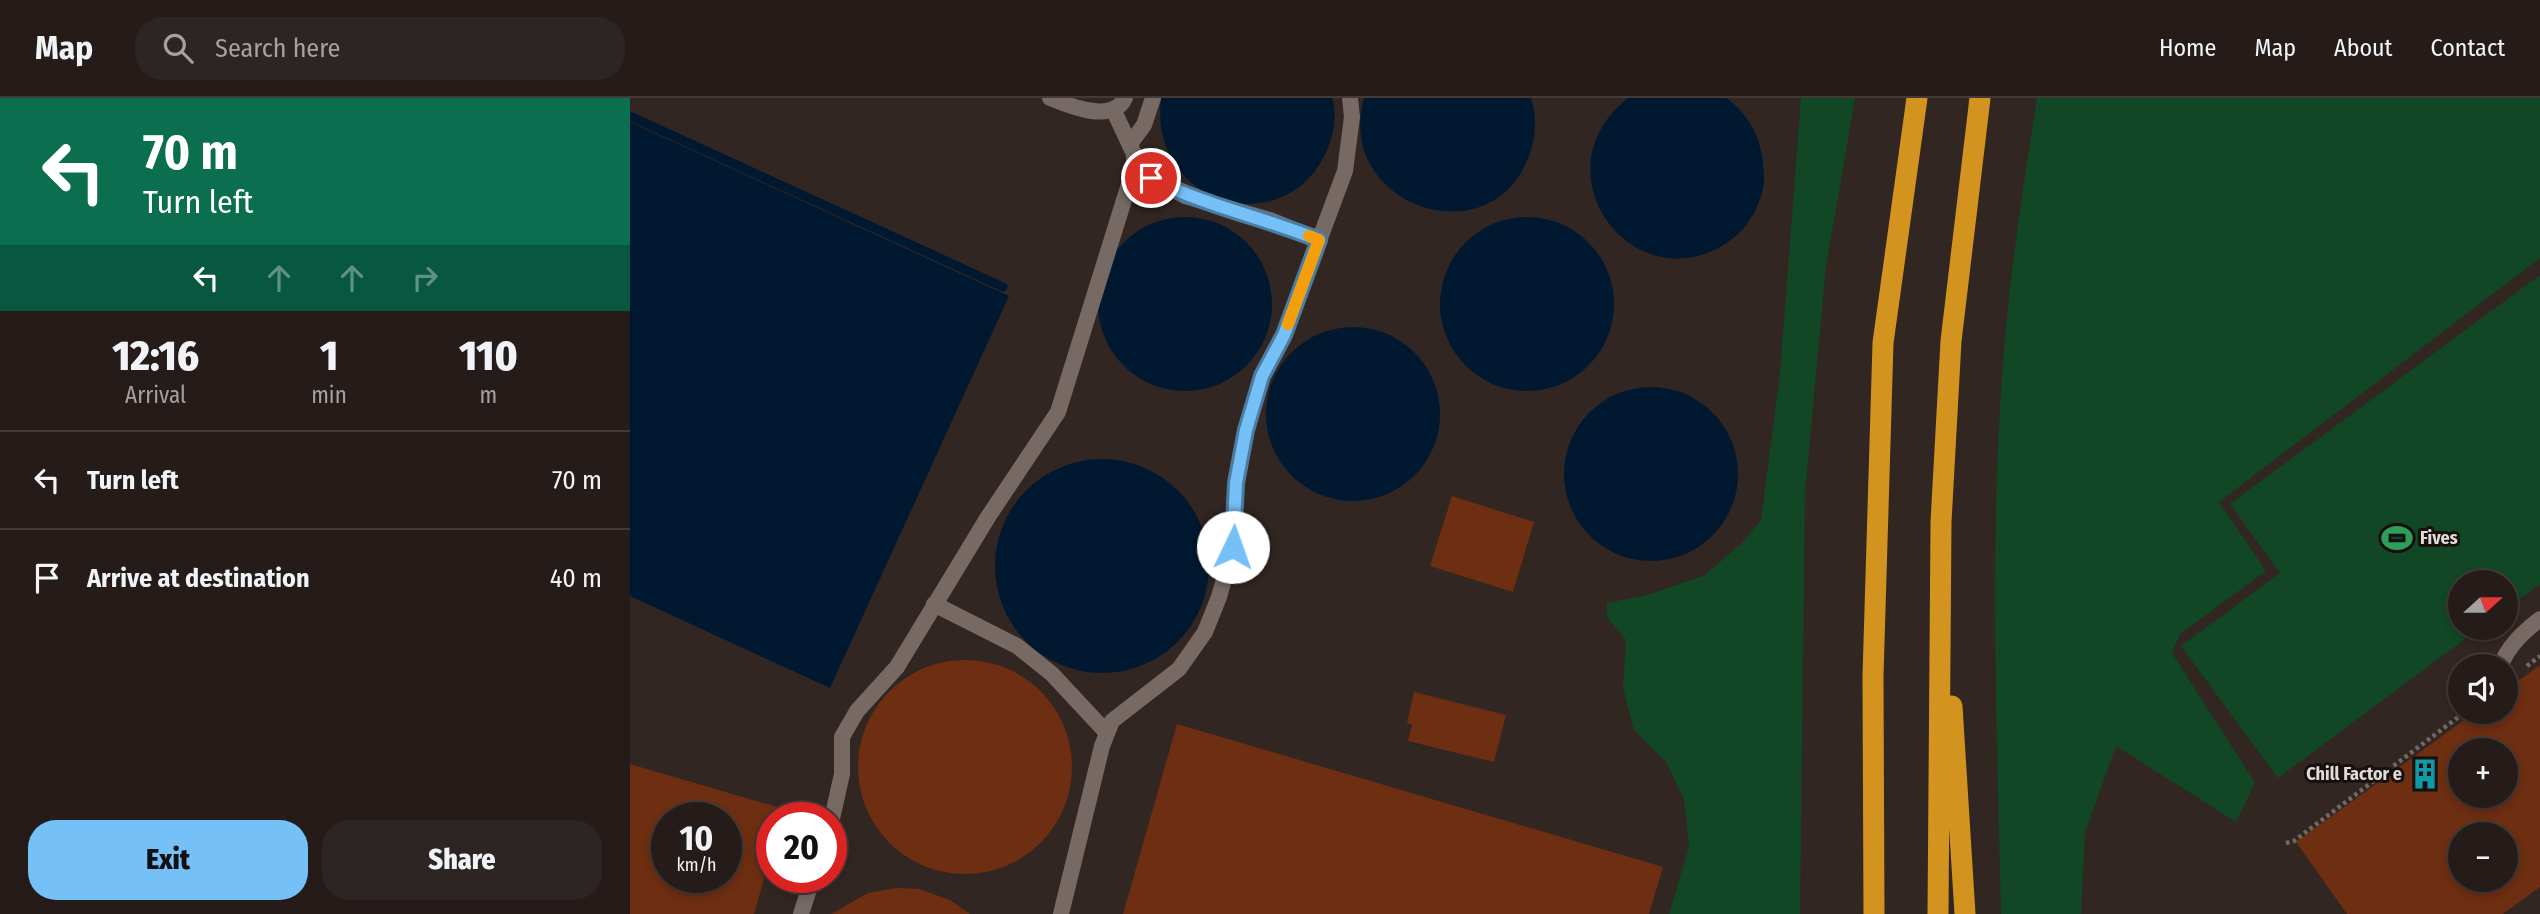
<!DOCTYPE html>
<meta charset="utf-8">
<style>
:root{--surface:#251c1a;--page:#2d2523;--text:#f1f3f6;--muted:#a3a1a2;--line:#423a39;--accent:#75c0f6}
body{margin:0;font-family:"Fira Sans Condensed",sans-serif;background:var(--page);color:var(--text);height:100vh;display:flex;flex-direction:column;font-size:26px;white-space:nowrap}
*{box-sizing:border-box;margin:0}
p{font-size:23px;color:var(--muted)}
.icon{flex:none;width:38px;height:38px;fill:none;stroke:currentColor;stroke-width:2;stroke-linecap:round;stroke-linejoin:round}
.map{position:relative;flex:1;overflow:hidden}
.details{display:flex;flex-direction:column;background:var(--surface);width:630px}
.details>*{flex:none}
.guide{background:#0b6e4f;color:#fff;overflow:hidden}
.needle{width:46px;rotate:69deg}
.fabs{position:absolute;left:1818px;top:472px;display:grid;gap:14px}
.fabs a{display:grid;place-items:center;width:70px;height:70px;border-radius:50%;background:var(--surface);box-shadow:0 4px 10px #0003,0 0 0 2px var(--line);font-size:35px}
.speed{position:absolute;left:21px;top:704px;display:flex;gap:14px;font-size:35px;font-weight:700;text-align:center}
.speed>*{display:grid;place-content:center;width:91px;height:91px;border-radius:50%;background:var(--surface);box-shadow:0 4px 10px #0003,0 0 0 2px var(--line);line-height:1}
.speed small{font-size:18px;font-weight:400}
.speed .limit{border:10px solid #d22;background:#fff;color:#111}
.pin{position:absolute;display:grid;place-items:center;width:60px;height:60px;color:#fff;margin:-30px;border:4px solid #fff;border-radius:50%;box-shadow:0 2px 7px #0007}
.me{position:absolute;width:77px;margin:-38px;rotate:3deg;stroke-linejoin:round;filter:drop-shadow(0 0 5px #0008)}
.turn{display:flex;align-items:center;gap:24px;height:147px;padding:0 28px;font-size:32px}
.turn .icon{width:91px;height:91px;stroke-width:2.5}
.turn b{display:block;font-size:49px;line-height:60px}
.lanes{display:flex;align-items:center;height:66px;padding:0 28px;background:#0003;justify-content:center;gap:35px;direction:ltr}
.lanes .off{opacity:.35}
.eta{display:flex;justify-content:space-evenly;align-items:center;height:119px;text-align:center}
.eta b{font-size:42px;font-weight:800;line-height:49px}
.cta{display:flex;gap:14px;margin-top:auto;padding:14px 28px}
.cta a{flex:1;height:80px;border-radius:28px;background:var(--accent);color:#111;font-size:28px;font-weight:800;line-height:80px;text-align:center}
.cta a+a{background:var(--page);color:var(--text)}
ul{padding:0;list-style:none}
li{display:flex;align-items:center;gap:21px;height:98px;padding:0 28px;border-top:2px solid var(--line)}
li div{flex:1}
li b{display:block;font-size:26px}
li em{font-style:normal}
header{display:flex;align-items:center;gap:42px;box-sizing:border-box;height:98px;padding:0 35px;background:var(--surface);border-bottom:2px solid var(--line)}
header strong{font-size:33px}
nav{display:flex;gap:38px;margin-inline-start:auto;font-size:24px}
.search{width:490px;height:63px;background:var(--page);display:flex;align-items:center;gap:18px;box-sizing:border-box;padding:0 24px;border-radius:28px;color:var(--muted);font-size:26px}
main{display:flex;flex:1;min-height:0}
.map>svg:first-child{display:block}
</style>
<header>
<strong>Map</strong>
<div class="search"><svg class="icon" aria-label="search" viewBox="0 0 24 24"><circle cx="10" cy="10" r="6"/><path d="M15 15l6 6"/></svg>Search here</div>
<nav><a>Home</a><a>Map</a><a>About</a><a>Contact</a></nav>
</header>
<main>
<section class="details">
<div class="guide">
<div class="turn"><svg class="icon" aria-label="left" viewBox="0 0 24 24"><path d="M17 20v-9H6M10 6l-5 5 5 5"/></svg><div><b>70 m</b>Turn left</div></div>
<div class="lanes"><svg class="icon" aria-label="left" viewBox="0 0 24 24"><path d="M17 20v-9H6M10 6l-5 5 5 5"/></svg><svg class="icon off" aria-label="ahead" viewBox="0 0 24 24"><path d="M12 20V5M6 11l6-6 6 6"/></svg><svg class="icon off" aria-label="ahead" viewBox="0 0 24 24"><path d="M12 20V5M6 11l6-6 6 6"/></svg><svg class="icon off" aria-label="right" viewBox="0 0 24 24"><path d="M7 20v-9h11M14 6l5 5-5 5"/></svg></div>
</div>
<div class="eta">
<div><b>12:16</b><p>Arrival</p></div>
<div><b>1</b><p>min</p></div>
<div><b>110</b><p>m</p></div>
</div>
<ul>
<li><svg class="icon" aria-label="left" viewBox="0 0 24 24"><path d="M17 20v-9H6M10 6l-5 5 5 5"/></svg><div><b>Turn left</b></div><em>70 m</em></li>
<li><svg class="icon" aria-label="arrive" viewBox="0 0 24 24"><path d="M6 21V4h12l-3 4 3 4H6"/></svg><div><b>Arrive at destination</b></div><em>40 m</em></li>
</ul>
<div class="cta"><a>Exit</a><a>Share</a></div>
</section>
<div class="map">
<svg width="1910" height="816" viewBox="0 0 1910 816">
<rect width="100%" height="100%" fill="#312622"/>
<path fill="#114724" d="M1171,0H1225L1196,169L1175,395L1170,816H1039L1059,749L1054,701L1036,664L1004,632L993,590L996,542L977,519V505L1021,496L1075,477L1113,444L1131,422L1150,275Z
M1407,0H1910V160L1589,404L1636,473L1550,536L1542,555L1625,685L1606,724L1486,648L1455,735L1451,816H1371C1367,632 1359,447 1373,264C1380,175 1393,87 1407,0Z
M1910,177V486L1876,511V485H1830V530H1850L1648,680L1551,548L1650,475L1600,406Z"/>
<path fill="#001830" d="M531,0H702C707,14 704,34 699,47C662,147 518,111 531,0Z
M734,0H901C907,19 906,39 899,58C860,162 704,107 734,0Z
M998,0H1096C1124,20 1134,48 1134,82C1133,102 1121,125 1106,138C1011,215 901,77 998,0Z
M0,24L379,198L200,590L0,498Z
M810 206a87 87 0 1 1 174 0a87 87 0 1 1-174 0Z
M468 206a87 87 0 1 1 174 0a87 87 0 1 1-174 0Z
M636 316a87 87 0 1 1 174 0a87 87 0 1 1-174 0Z
M934 376a87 87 0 1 1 174 0a87 87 0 1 1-174 0Z
M365 468a107 107 0 1 1 214 0a107 107 0 1 1-214 0Z"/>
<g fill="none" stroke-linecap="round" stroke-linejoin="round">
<path stroke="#001830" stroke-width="9" d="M0,18L373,189"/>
</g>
<path fill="#6d2e12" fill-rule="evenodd" d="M822,398L904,424L883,494L800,468Z
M228 669a107 107 0 1 1 214 0a107 107 0 1 1-214 0Z
M1910,567V789L1873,816H1717L1666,744L1845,614H1876V592ZM1830,653H1876V698H1830ZM1830,737H1876V782H1830Z
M784,594L876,617L864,664L778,643L782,627L777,625Z
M547,626L1033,769L1019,816H493Z
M0,666L154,711L152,719H142V753L124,816H0ZM37,719H96V779H37Z
M267,790L289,791L320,802L340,816H201L238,795Z"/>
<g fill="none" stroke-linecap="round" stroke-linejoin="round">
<path stroke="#726965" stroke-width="4.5" stroke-dasharray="3.5 3.5" stroke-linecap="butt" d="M1897,568L1910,558
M1656,745L1664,743L1835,614"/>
<path stroke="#776a65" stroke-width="16" d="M420,0C439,8 483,26 495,0
M500,46L514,27L523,0
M504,70L555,98L640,122L689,142
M304,506L387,548L422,576L477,635
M1870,569C1878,548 1893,534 1910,521
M201,725L212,676V639L227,613L267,569L358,419L428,314L504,70V56L483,11
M171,816L183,779
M431,816L472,648L482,623L549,571L575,534L589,499L603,449L606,385L616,332L632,278L654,237L715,73L722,19L720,0"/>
<path stroke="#d3931f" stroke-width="21" d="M1322,608L1335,816
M1244,816L1243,578L1253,245L1287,0
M1308,816L1311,424L1321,243L1350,0"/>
</g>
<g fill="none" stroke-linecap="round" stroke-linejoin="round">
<g stroke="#4c7da0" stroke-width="18">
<path id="route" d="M521,80C574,108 633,119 689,142L654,237L632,278L616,332L606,385L603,449"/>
</g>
<use href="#route" stroke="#75c0f6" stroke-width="12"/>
<path stroke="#f59e0b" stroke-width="12" d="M658,226L689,142L679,138"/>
</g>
<defs>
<g id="stadium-bare" transform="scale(2.415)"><path d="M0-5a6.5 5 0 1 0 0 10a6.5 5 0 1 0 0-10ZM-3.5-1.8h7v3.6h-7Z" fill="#2e9e5b" stroke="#16110f" stroke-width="2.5" paint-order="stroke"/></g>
<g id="building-bare" transform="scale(2.415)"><path d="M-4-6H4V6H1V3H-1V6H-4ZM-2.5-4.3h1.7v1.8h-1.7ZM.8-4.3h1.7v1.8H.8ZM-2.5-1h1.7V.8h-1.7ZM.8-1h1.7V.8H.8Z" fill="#0f9aa8" stroke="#16110f" stroke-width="2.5" paint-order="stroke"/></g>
</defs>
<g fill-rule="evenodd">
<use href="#stadium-bare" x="1767" y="440"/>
<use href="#building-bare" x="1795" y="676"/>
</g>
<g text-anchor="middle" stroke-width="6" stroke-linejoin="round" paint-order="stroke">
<g font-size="18" font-weight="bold" fill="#e1dad7" stroke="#16110f" text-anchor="start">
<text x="1790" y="446">Fives</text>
<text x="1772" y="682" text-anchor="end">Chill Factor e</text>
</g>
</g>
</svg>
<div class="fabs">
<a><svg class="needle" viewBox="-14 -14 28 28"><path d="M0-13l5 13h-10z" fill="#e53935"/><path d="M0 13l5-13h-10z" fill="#a3a1a2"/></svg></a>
<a><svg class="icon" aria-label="sound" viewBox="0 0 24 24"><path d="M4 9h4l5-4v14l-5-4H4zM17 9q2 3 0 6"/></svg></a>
<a>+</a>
<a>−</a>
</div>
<div class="speed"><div>10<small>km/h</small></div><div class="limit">20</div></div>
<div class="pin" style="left:521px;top:80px;background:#d93025"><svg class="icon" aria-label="arrive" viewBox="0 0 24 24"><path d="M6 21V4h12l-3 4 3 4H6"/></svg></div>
<svg class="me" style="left:603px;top:449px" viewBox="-20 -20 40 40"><circle r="19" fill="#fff"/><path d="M0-13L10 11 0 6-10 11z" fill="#75c0f6"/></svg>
</div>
</main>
